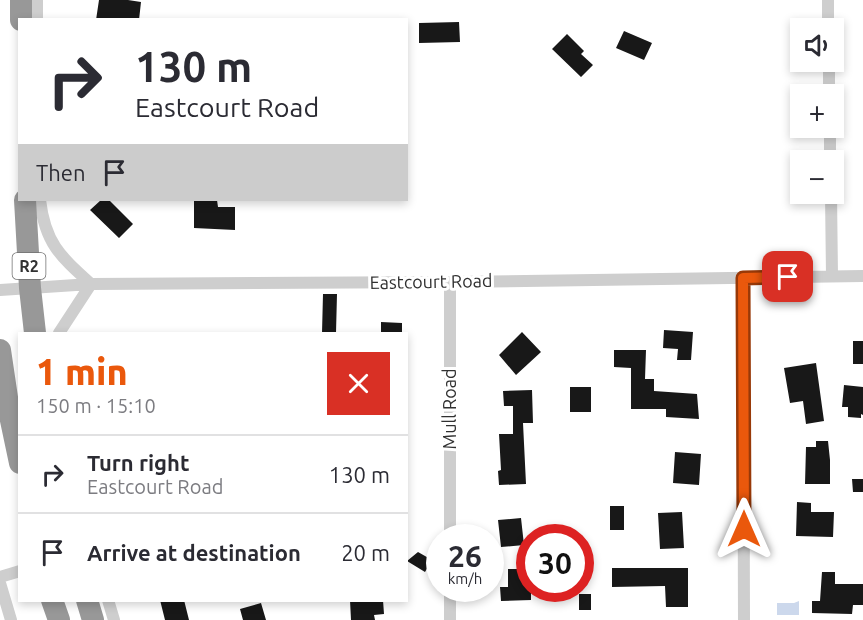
<!DOCTYPE html>
<meta charset="utf-8">
<style>
:root{--surface:#fff;--page:#f7f7f7;--text:#2b2b33;--muted:#7c7c81;--line:#e1e1e2;--accent:#ea580c}
body{margin:0;font-family:Ubuntu,sans-serif;background:var(--page);color:var(--text);height:100vh;display:flex;flex-direction:column;font-size:22px;white-space:nowrap}
*{box-sizing:border-box;margin:0}
p{font-size:20px;color:var(--muted)}
.icon{flex:none;width:33px;height:33px;fill:none;stroke:currentColor;stroke-width:2;stroke-linecap:round;stroke-linejoin:round}
.map{position:relative;flex:1;overflow:hidden}
.drawer{position:absolute;left:18px;top:332px;width:390px;height:270px;display:flex;flex-direction:column;background:var(--surface);border-radius:0px;box-shadow:0 3px 9px #0003}
.drawer>*{flex:none}
.top-card{position:absolute;left:18px;top:18px;width:390px;height:183px;border-radius:0px;box-shadow:0 3px 9px #0003;background:#fff;color:var(--text);overflow:hidden}
.buttons{position:absolute;left:790px;top:18px;display:grid;gap:12px}
.buttons a{display:grid;place-items:center;width:54px;height:54px;border-radius:0px;background:var(--surface);box-shadow:0 3px 9px #0003;font-size:30px}
.speed{position:absolute;left:426px;top:524px;display:flex;gap:12px;font-size:30px;font-weight:700;text-align:center}
.speed>*{display:grid;place-content:center;width:78px;height:78px;border-radius:50%;background:var(--surface);box-shadow:0 3px 9px #0003;line-height:1}
.speed small{font-size:15px;font-weight:400}
.speed .limit{border:9px solid #d22;background:#fff;color:#111}
.pin{position:absolute;display:grid;place-items:center;width:51px;height:51px;color:#fff;margin:-26px;border-radius:12px;box-shadow:0 3px 9px #0006}
.me{position:absolute;width:66px;margin:-33px;rotate:0deg;stroke-linejoin:round;filter:drop-shadow(0 0 4px #0008)}
.turn{display:flex;align-items:center;gap:21px;height:126px;padding:0 18px;font-size:27px}
.turn .icon{width:78px;height:78px;stroke-width:2.5}
.turn b{display:block;font-size:42px;line-height:51px}
.then{display:flex;align-items:center;height:57px;padding:0 18px;background:#0003;gap:12px;font-size:22px}
.round{display:grid;place-items:center;flex:none;width:63px;height:63px;border-radius:0px;background:var(--page)}
.summary{display:flex;align-items:center;justify-content:space-between;height:102px;padding:0 18px}
h1{font-size:36px;font-weight:800;line-height:45px;color:var(--accent)}
ul{padding:0;list-style:none}
li{display:flex;align-items:center;gap:18px;height:78px;padding:0 18px;border-top:2px solid var(--line)}
li div{flex:1}
li b{display:block;font-size:22px}
li em{font-style:normal}
.map>svg:first-child{display:block}
</style>
<div class="map">
<svg width="863" height="620" viewBox="0 0 863 620">
<rect width="100%" height="100%" fill="#fff"/>
<path fill="#ccd8ec" d="M799,601V615H777V603H794Z"/>
<path fill="#181818" d="M99,0H128L141,2L139,20H96Z
M459,22L460,42L419,43V23Z
M624,31L652,43L644,60L616,48Z
M567,34L584,51L581,54L593,65L581,77L552,49Z
M101,200H109L133,224L119,238L90,210Z
M194,200H217L218,207H235V230L194,228Z
M323,294H337L336,333H322Z
M381,322L402,323V333H381Z
M664,330L693,332L691,360H677L678,349L663,348Z
M522,332L541,352L516,375L499,355Z
M853,341H863V364H853Z
M614,350H646L645,379H654V391L697,394L699,419L666,417V409H631V368L614,367Z
M816,363L824,421L806,424L803,401L790,403L784,368Z
M844,385L863,387V415L861,414V418L848,417V407H842Z
M570,387H591V412H570Z
M532,390L533,423H523L526,484L499,485L498,471L501,470L499,434H513V406H504L503,391Z
M816,441H828L830,460V484H805L806,447H816Z
M675,452L701,454L699,485L673,483Z
M852,479H863V492H853Z
M797,502L811,503V512H834L833,537L796,536Z
M610,506H624V530H610Z
M682,512L684,548L660,549L658,513Z
M521,518L524,545L501,547L498,520Z
M418,552L432,560L425,572L407,561Z
M612,568H688V607H666L665,586L612,587Z
M508,569H530V588H531V600L501,601L500,587H508Z
M822,572H835V584H863V605H853L852,614L812,613V601H820Z
M579,594H591V610H579Z
M160,600H184L189,620H165Z
M350,600H383L384,614L374,615L375,620H351Z
M261,603L266,620H243L240,609Z"/>
<g fill="none" stroke-linecap="round" stroke-linejoin="round">
<path stroke="#cecece" stroke-width="12" d="M37,0V20
M828,0V28
M829,62V94
M830,128V160
M831,194L832,276
M40,200C45,243 60,256 91,284L59,333
M743,278L744,620
M450,282V537
M0,290L91,284L450,282L863,276
M0,577L20,571
M0,583L11,620
M450,588V620
M108,600L114,620"/>
<path stroke="#989898" stroke-width="22" d="M21,0V20
M25,200L30,288L35,333
M0,350L9,411L20,463
M52,600L59,620
M87,600L93,620"/>
</g>
<g fill="none" stroke-linecap="round" stroke-linejoin="round">
<g stroke="#983908" stroke-width="15">
<path id="route" d="M744,529L743,278L788,277"/>
</g>
<use href="#route" stroke="#ea580c" stroke-width="10"/>
</g>
<g text-anchor="middle" stroke-width="6" stroke-linejoin="round" paint-order="stroke">
<rect fill="#fff" stroke="#6f6f6f" stroke-width="1.5" x="12.5" y="253" width="33" height="26" rx="4.5"/>
<g font-size="16" font-weight="bold" fill="#313131">
<text x="29" y="272">R2</text>
</g>
<g font-size="18" fill="#313131" stroke="#fff">
<text transform="translate(431 282) rotate(-1)" y="6">Eastcourt Road</text>
<text transform="translate(450 409) rotate(-90)" y="6">Mull Road</text>
</g>
</g>
</svg>
<div class="buttons">
<a><svg class="icon" aria-label="sound" viewBox="0 0 24 24"><path d="M4 9h4l5-4v14l-5-4H4zM17 9q2 3 0 6"/></svg></a>
<a>+</a>
<a>−</a>
</div>
<div class="speed"><div>26<small>km/h</small></div><div class="limit">30</div></div>
<div class="pin" style="left:788px;top:277px;background:#d93025"><svg class="icon" aria-label="arrive" viewBox="0 0 24 24"><path d="M6 21V4h12l-3 4 3 4H6"/></svg></div>
<svg class="me" style="left:744px;top:529px" viewBox="-20 -20 40 40"><path d="M0-17L14 15 0 8-14 15z" fill="#ea580c" stroke="#fff" stroke-width="4"/></svg>
<div class="top-card">
<div class="turn"><svg class="icon" aria-label="right" viewBox="0 0 24 24"><path d="M7 20v-9h11M14 6l5 5-5 5"/></svg><div><b>130 m</b>Eastcourt Road</div></div>
<div class="then">Then<svg class="icon" aria-label="arrive" viewBox="0 0 24 24"><path d="M6 21V4h12l-3 4 3 4H6"/></svg></div>
</div>
<section class="drawer">
<div class="summary"><div><h1>1 min</h1><p>150 m · 15:10</p></div><a class="round" style="background:#d93025;color:#fff"><svg class="icon" aria-label="close" viewBox="0 0 24 24"><path d="M6 6l12 12M18 6L6 18"/></svg></a></div>
<ul>
<li><svg class="icon" aria-label="right" viewBox="0 0 24 24"><path d="M7 20v-9h11M14 6l5 5-5 5"/></svg><div><b>Turn right</b><p>Eastcourt Road</p></div><em>130 m</em></li>
<li><svg class="icon" aria-label="arrive" viewBox="0 0 24 24"><path d="M6 21V4h12l-3 4 3 4H6"/></svg><div><b>Arrive at destination</b></div><em>20 m</em></li>
</ul>
</section>
</div>
